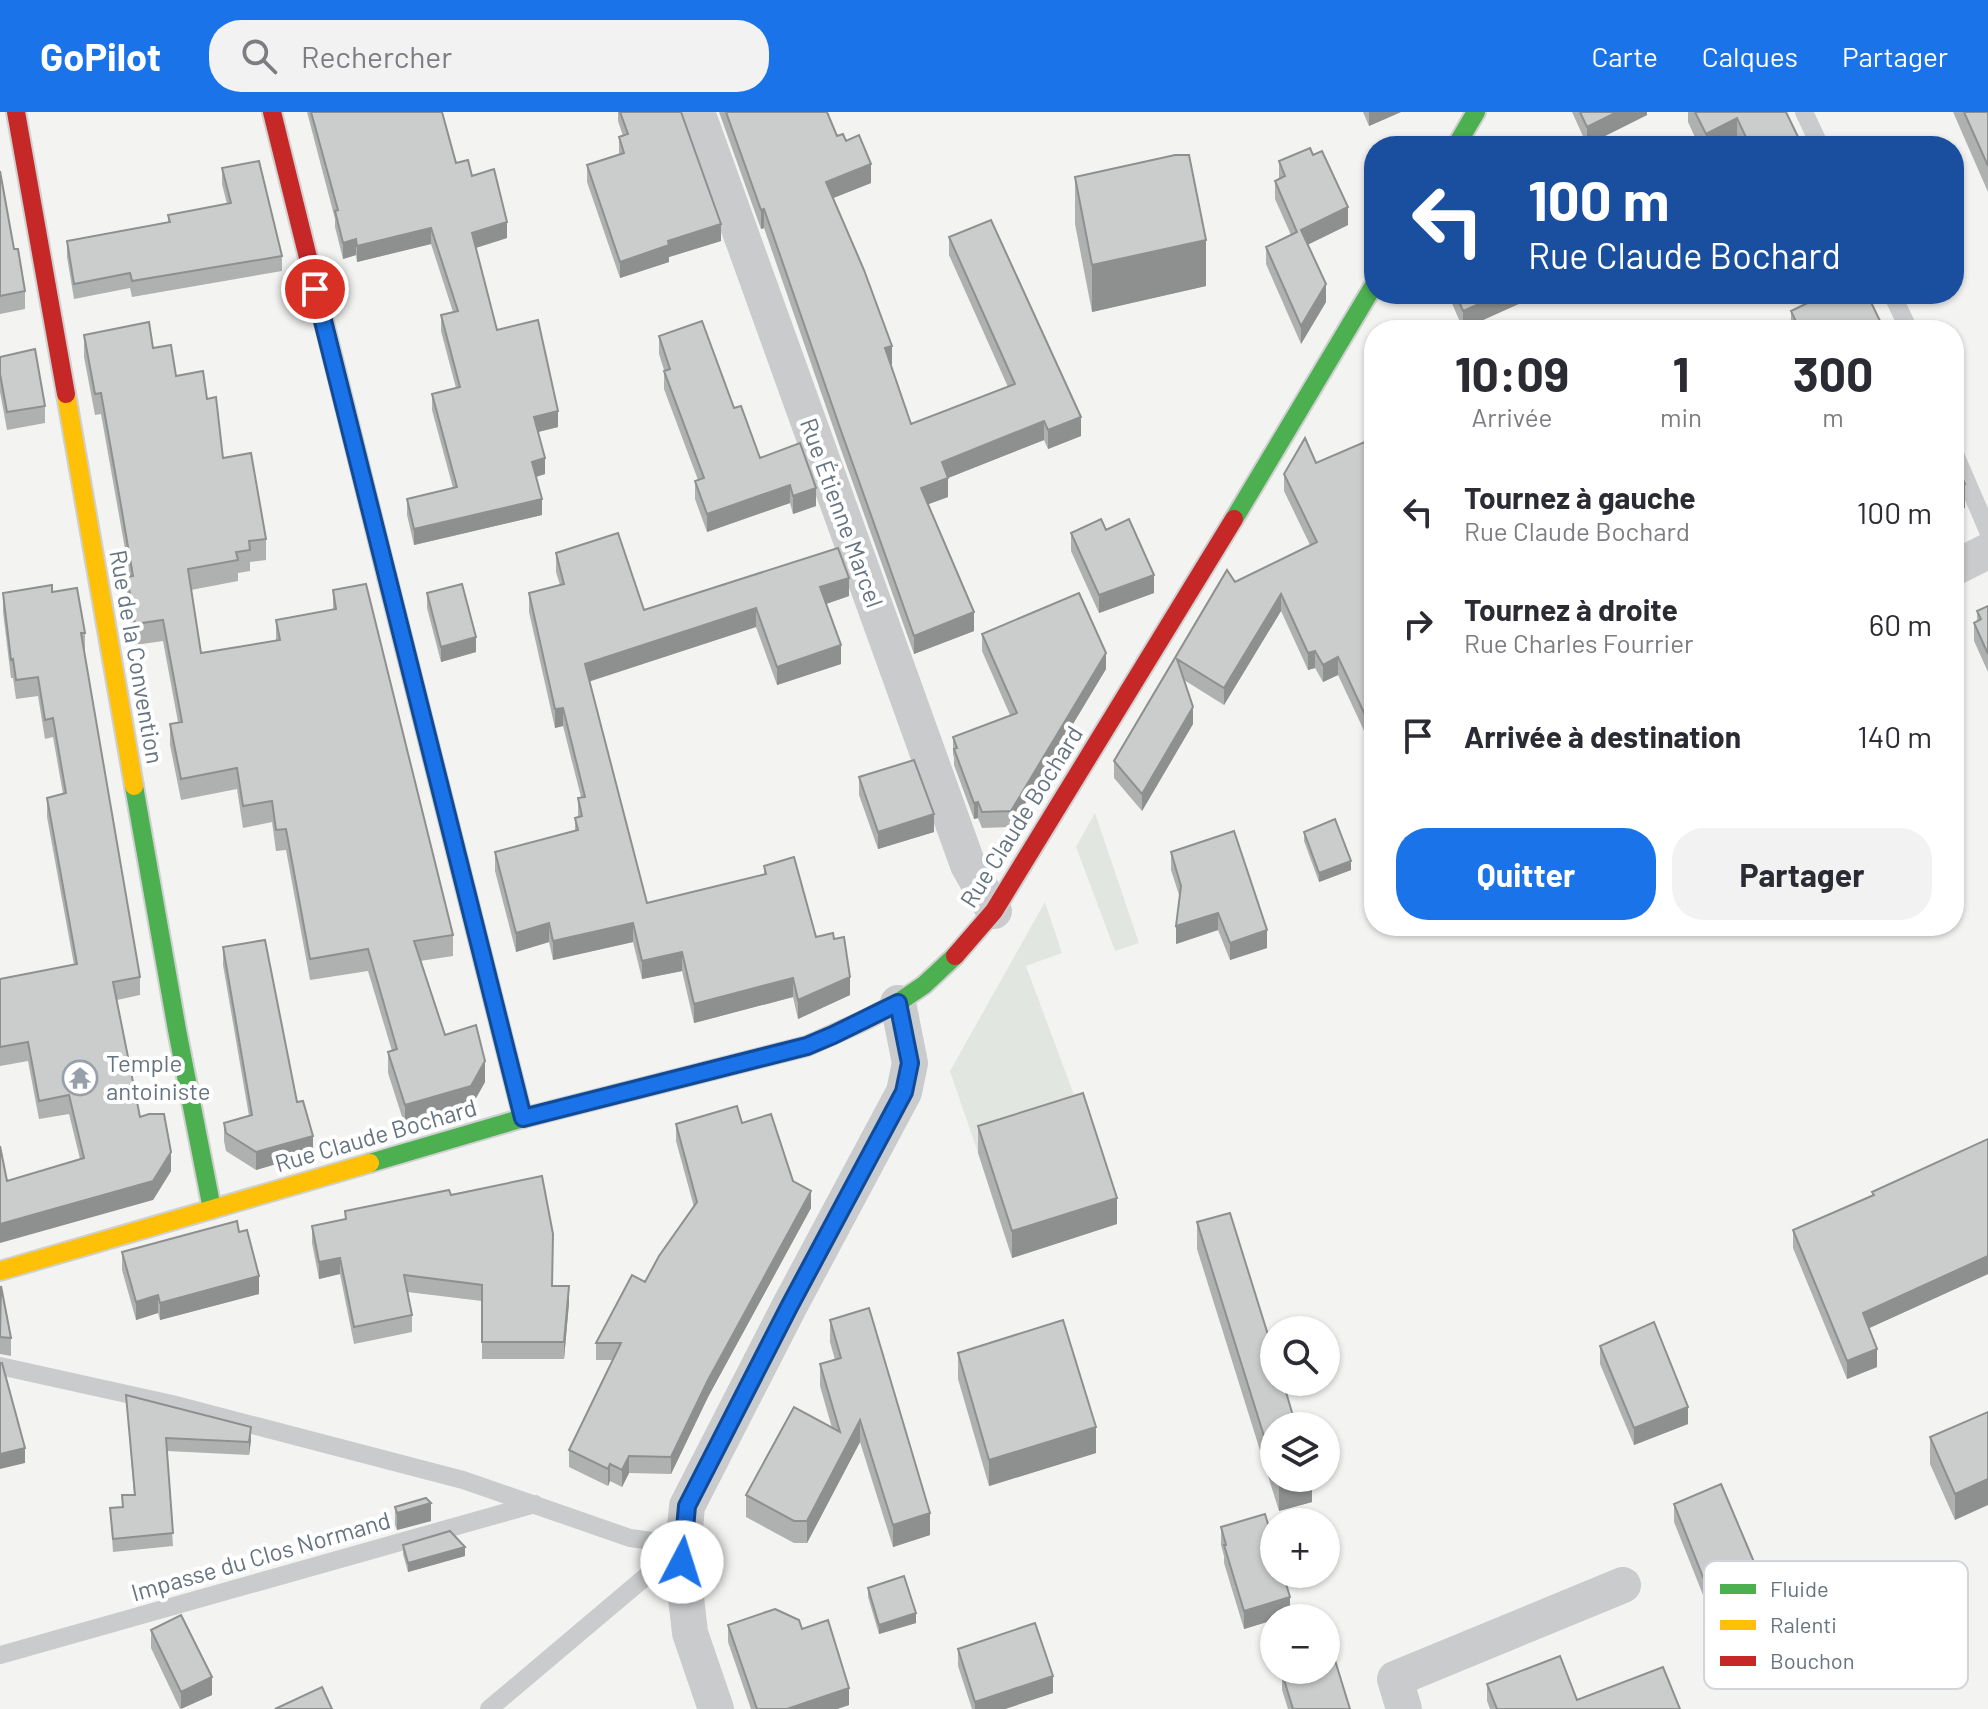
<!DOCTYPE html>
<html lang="fr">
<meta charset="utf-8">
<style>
:root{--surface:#fff;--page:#f2f2f3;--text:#2b2b33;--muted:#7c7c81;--accent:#1a73e8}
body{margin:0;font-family:Barlow,sans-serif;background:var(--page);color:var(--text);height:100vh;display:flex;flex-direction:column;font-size:30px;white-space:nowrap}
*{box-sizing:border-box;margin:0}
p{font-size:26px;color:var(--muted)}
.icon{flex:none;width:44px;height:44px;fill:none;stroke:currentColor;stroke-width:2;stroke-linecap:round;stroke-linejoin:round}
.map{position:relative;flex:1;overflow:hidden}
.details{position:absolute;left:1364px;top:208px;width:600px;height:616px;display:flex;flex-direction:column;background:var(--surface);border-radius:32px;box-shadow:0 2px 6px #0004}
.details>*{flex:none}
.banner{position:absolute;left:1364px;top:24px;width:600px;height:168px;border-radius:32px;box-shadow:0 2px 6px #0004;background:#1a4fa0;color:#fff;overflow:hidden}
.buttons{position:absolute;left:1260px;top:1204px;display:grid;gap:16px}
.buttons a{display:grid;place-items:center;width:80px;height:80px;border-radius:50%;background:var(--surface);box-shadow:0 2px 6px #0004;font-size:40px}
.pin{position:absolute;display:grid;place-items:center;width:68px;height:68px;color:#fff;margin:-34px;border:4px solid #fff;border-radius:50%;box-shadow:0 2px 8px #0007}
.me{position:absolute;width:88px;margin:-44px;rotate:5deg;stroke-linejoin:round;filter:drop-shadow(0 0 6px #0008)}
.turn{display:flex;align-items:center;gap:28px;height:168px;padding:0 32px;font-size:36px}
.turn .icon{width:104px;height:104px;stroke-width:2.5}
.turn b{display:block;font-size:56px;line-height:68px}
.eta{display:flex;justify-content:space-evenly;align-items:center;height:136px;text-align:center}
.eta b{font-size:48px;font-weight:700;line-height:56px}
.button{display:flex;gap:16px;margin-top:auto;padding:16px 32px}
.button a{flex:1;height:92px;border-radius:32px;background:var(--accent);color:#fff;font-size:32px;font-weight:700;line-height:92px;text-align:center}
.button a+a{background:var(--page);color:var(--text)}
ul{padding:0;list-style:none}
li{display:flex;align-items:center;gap:24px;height:112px;padding:0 32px}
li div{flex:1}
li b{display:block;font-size:30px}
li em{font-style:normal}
header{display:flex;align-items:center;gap:48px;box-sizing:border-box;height:112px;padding:0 40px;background:var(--accent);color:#fff}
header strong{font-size:38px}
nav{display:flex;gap:44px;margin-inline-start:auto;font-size:28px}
.search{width:560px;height:72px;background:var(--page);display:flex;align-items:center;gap:20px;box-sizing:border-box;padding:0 28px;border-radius:32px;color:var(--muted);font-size:30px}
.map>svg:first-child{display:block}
</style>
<header>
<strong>GoPilot</strong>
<div class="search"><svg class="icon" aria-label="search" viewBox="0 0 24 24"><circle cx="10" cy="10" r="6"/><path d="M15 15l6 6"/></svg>Rechercher</div>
<nav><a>Carte</a><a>Calques</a><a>Partager</a></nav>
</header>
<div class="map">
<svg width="1988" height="1597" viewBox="0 0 1988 1597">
<rect width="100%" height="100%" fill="#f3f3f2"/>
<path fill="#e2e6e0" d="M1095,701L1139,831L1115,839L1076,735Z
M1045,790L1062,841L1026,854L1083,1007L978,1041L950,959Z"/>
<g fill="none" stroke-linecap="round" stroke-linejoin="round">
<g stroke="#cfd0d0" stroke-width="22">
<path id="fast" d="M1456,34L1476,0
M1234,407L1374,173
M134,674L177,918L212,1097
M370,1051L523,1006L807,934L863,909L896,892L924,873L955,844"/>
</g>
<g stroke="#cfd0d0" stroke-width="22">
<path id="slow" d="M66,282L134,674
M387,465L523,1006
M0,1159L370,1051"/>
</g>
<g stroke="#cfd0d0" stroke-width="22">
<path id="jam" d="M16,0L66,282
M272,0L387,465
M955,844L994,799L1234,407"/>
</g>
<path stroke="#c9cbcc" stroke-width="18" d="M1804,0L1820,34
M1892,182L1909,218
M1954,340L1988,419
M0,1254L172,1292L463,1368L630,1426L683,1433
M0,1543L535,1392
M489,1597L682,1434"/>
<path stroke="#c9cbcc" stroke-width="36" d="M697,0L968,753L994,799
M1954,456L1988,439
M716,1597L690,1521L682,1450L687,1394L789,1195L904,980L910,951L898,891
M1404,1597L1395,1567L1623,1473"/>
<use href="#fast" stroke="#4caf50" stroke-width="18"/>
<use href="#slow" stroke="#ffc107" stroke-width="18"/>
<use href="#jam" stroke="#c62828" stroke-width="18"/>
</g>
<path fill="#afb0b0" d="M307,0H442L456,51L472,64L507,126L476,136L497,218L558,315L538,320L545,362L536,365L542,403L414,433L407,403V387L453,376L432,298V282L456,276L441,219V203L453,200L431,132L357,150L356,143L343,147L335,115V107Z
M618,0H681L721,129L669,145V150L620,166L587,70V53L619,43V25L623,24L618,9Z
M719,0H827L837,24L846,29L871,71L833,86L892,252L891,253L911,312L1008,275L949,143V125L1081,324L1048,337L1044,328L948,366V385L928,392L974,519L914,542L840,335L764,116L761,117Z
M1363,0H1401L1369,14Z
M1572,0H1647V3L1587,33Z
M1688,0H1779L1801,34H1738L1737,32L1734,34H1699L1688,10Z
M1953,0H1988V80Z
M1279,49L1348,113L1307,133L1326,190L1301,232L1266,152V135L1291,123L1275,87V69L1279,67Z
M222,56L282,144V159L132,185L130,176L74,187L67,145V129L168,110V103L227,92L222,72Z
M0,59L14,137L25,179V197L0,202Z
M1075,65L1206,174L1092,200L1075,112Z
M1448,182H1523V190L1463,217Z
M1810,182H1867L1882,213L1891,218H1791V199L1813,188Z
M84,223L153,236L176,264L207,287L223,346L266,427V448L250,450V459L238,461V469L191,478L201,541L276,529V508L333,498V478L453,823V844L420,849L445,923L485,970L471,995L405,1014L388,961V940L392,939L368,859L310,868L286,738L276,739L272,710L243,716L237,677L181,688L170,633V612L178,610L163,529L135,533L127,486V465H130L101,302L95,303L84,245Z
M659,224L734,296L760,346L816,394L793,402L790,391L707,420L695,387V369L698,368L664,277V258L659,242Z
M0,245L45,294V311L7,318L0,280Z
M1374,326V640L1338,563L1323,570L1315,556L1308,558L1281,499L1224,593L1184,568L1193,612L1142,699L1114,666V649L1227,458L1235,470L1310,433L1284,379V362L1316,351Z
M1106,418L1154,481L1099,501L1071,439V421Z
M556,441L644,498L849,484L826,492L841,552L777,573L756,515L589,569L647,791L764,762V754L816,825L834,827L850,883L798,907L793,885L694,911L682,859L642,867L633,830L553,848L549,830L516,840L495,759V740L575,719V706L578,705V686L581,685L563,614L555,616L529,500V481L560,473L556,460Z
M52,480L85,521V539L84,540L140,865V883L117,888L140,1005L171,1059L153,1088L7,1069L80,1047L69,1002L39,1007L28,949L0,954V867L74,853L47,705V686L63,682L53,625L45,627L38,584L16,587L13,566H11L3,500V481Z
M427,481L476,540L441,550L427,496Z
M1988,494V560L1974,529V511L1977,510V499Z
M982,522L1106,557L1011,715L982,716L978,706L974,707L954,653V646L953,642V625L1010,603L982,539Z
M859,665L934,720L878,737L859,683Z
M1304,720L1351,758L1319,770L1304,729Z
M1171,740L1267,836L1230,848L1218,818L1176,832L1180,786L1171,758Z
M223,835L297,990L313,1041L256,1058L226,1039L224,1029V1011L249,1004L223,853Z
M742,1011L793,1069L811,1096L708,1285L671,1362L629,1361L622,1375L610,1369L608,1374L569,1355V1338L613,1248H596V1231L645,1170L694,1095L676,1029V1012Z
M978,1014L1117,1112L1012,1146L978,1041Z
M1872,1080L1988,1162L1869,1216L1877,1255L1847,1267L1793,1136V1118L1872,1083Z
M451,1083L552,1174L569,1191L564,1247H482V1189L407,1180L412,1203V1220L354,1232L340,1162L319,1167L312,1131V1114L345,1108V1099Z
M1197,1110L1274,1314V1366H1312V1390L1279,1399L1197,1137Z
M239,1120L259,1182L160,1208L158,1201L136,1208L122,1158V1140Z
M0,1175L11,1226V1244L0,1242Z
M830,1208L930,1423L893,1435L860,1330L807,1431H794L746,1405V1383L832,1316L820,1274V1252L835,1248L830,1230Z
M1600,1234L1688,1312L1634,1333L1600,1252Z
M958,1241L1096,1341L989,1374L958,1267Z
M126,1283L251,1328L249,1343L167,1339L173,1434L113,1440L110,1396L122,1395L134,1383Z
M1988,1300L1955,1408L1930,1352V1325Z
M1674,1392L1754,1468L1705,1488L1674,1410Z
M395,1395L431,1409L397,1418L395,1413Z
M1221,1415L1290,1503L1244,1517L1224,1451V1444L1221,1433Z
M403,1433L465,1444L408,1460L403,1442Z
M868,1476L916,1511L879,1522L868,1485Z
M728,1513L802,1517L849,1593L837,1597H751L728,1530Z
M151,1518L212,1583L180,1597L151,1536Z
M958,1537L1053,1581L1005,1597H972L958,1554Z
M1282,1561L1350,1597H1288L1282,1578Z
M1487,1572L1577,1588L1680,1597H1490L1487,1589Z"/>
<path fill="#8e9090" d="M1369,0H1401L1369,14Z
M1617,0H1647V3L1587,33V15Z
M1737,6V32L1734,34H1706V22Z
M871,52V71L826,89V70Z
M1348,95V113L1301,136V118Z
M764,97V116L761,117V98Z
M507,110V126L472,137V121Z
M721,112V129L669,145V150L620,166V150L668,129Z
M431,116V132L357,150V134Z
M356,127V143L343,147V131Z
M1206,128V174L1092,200V153Z
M1326,172V190L1301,232V214Z
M1502,182H1523V190L1463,217V199Z
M892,234V252L885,255V236Z
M558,299V315L534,321V305Z
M1081,305V324L1048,337V318Z
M1044,309V328L948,366V385L921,395V376L942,350Z
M545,346V362L532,366V350Z
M1965,372V396L1954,402V378Z
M790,373V391L707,420V402Z
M816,376V394L793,402V384Z
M542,387V403L414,433V417Z
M1154,463V481L1099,501V483Z
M849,466V484L820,494V475Z
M1281,482V499L1224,593V576Z
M756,496V515L585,571V552Z
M974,500V519L914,542V524Z
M476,525V540L441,550V535Z
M841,533V552L777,573V555Z
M1315,539V556L1308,558V541Z
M1106,541V557L1011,715V699Z
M1338,545V563L1323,570V553Z
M1193,595V612L1142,699V682Z
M563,596V614L555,616V597Z
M978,690V706L974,707V691Z
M934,702V720L878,737V720Z
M1351,749V758L1319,770V761Z
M1218,801V818L1176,832V814Z
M549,811V830L516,840V821Z
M633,811V830L553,848V829Z
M1267,818V836L1230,848V831Z
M682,840V859L642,867V849Z
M850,865V883L798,907V888Z
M793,866V885L694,911V892Z
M485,949V970L471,995L405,1014V993Z
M313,1024V1041L256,1058V1040Z
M171,1040V1059L153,1088L0,1131V1112Z
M811,1079V1096L708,1285L671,1362V1345L708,1268Z
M1117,1086V1112L1012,1146V1119Z
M1988,1144V1162L1863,1219V1201Z
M340,1146V1162L319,1167V1150Z
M259,1164V1182L160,1208V1191Z
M569,1174V1191L564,1247V1230Z
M158,1183V1201L136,1208V1190Z
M1877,1237V1255L1847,1267V1249Z
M1688,1295V1312L1634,1333V1316Z
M860,1308V1330L807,1431V1409Z
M251,1315V1328L249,1343V1330Z
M1096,1315V1341L989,1374V1348Z
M25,1336V1351L0,1357V1342Z
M629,1344V1361L622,1375V1358Z
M610,1352V1369L608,1374V1357Z
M1303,1366H1312V1390L1279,1399V1373Z
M1988,1367V1393L1955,1408V1382Z
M431,1391V1409L397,1418V1401Z
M930,1401V1423L893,1435V1413Z
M465,1435V1444L408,1460V1451Z
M1754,1450V1468L1705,1488V1470Z
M1290,1485V1503L1281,1506H1274V1508L1244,1517V1499Z
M916,1501V1511L879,1522V1513Z
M1053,1564V1581L1005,1597H975V1590Z
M212,1565V1583L181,1597V1580Z
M849,1576V1593L837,1597H787Z"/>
<path fill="#cbcdcd" stroke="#8e9090" stroke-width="2" d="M311,0H442L456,51L468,48L472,64L494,57L507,110L472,121L497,218L538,208L558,299L534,305L545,346L532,350L542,387L414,417L407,387L457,375L432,282L460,275L441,203L458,199L431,116L357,134L356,127L343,131L335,99L338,98Z
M620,0H681L721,112L668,129L669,133L620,150L587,53L624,41L619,25L628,22Z
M726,0H827L837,24L843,22L846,29L859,23L871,52L826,70L864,158L892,234L885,236L911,312L1015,272L949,125L991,108L1081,305L1048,318L1044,309L942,350L948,366L921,376L974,500L914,524L840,316L764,97L761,98Z
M1580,0H1617L1587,15Z
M1695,0H1786L1801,31L1794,34H1750L1737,6L1706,22Z
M1964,0H1988V54Z
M1310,36L1313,43L1322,39L1348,95L1301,118L1326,172L1301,214L1266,135L1297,120L1275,69L1285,64L1279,49Z
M1175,43H1189L1206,128L1092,153L1075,65Z
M259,49L282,144L132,169L130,161L74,172L67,129L170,110L168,103L231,91L222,56Z
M0,59L14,137H18L25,179L0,184Z
M1456,182H1502L1463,199Z
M1821,182H1867L1882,213L1887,210L1891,218H1800L1791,199L1822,184Z
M702,209L734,296L741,294L760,346L800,331L816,376L793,384L790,373L707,402L695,369L704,366L664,259L670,257L659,224Z
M149,210L153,236L171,233L176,264L203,259L207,287L216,285L223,346L251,341L266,427L249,429L250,438L236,440L238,448L188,457L201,541L280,528L276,508L336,497L333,478L366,472L453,823L414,829L445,923L476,913L485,949L471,974L405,993L388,940L397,937L368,837L310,847L286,717L276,718L272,689L243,694L237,656L181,667L170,612L182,610L163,508L135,512L127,465L133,464L120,388L101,281L95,282L84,223Z
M35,237L45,294L7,300L0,262V245Z
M1305,326L1316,351L1374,326V622L1338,545L1323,553L1315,539L1308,541L1281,482L1224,576L1177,547L1193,595L1142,682L1114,649L1227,458L1235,470L1317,430L1284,362Z
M1954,346L1965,372L1954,378Z
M1101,407L1106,418L1129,407L1154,463L1099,483L1071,421Z
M618,421L644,498L838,436L849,466L820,475L841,533L777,555L756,496L585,552L647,791L766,762L764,754L794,745L816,825L833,821L834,827L844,825L850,865L798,888L793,866L694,892L682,840L642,849L633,811L553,829L549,811L516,821L495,740L578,718L575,706L582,704L578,686L585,685L563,596L555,597L529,481L564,472L556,441Z
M462,472L476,525L441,535L427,481Z
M52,473V480L77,476L85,521H81L140,865L113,870L140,1005L149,1002H164L171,1040L153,1069L0,1112V1034L7,1069L84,1046L69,983L39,989L28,930L0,935V867L77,852L47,686L66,681L53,606L45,608L38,565L16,568L13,547L11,548L3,481Z
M1079,481L1106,541L1011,699L982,700L978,690L974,691L954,637L957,636L953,625L1017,601L982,522Z
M1988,494V542L1974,511L1981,507L1977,499Z
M914,648L934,702L878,720L859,665Z
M1335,707L1351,749L1319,761L1304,720Z
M1234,719L1267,818L1230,831L1218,801L1176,814L1181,774L1171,740Z
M265,828L297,990L303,989L313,1024L256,1040L226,1021L224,1011L252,1003L223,835Z
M1083,981L1117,1086L1012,1119L978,1014Z
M737,994L742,1011L771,1002L793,1069L811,1079L708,1268L671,1345L629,1344L622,1358L610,1352L608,1357L569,1338L621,1231H596L632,1163L645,1170L659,1144L697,1090L676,1012Z
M1988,1027V1144L1863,1201L1877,1237L1847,1249L1793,1118L1874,1083L1872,1080Z
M542,1064L553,1122L552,1174H569L564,1230H482V1173L404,1163L412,1203L354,1215L340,1146L319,1150L312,1114L346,1107L345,1099L449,1078L451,1083Z
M1230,1101L1274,1242V1270H1283L1296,1314H1274V1356L1197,1110Z
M237,1109L239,1120L247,1118L259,1164L160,1191L158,1183L136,1190L122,1140Z
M1,1174L11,1226L0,1225Z
M869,1196L930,1401L893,1413L860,1308L807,1409H794L746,1383L794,1295L840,1320L820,1252L841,1246L830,1208Z
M1063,1208L1096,1315L989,1348L958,1241Z
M1654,1210L1688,1295L1634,1316L1600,1234Z
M0,1251H2L25,1336L0,1342Z
M126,1283L251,1315L249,1330L166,1326L173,1421L113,1427L110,1396L123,1395L122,1383H135Z
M1988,1300V1367L1955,1382L1930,1325Z
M1277,1366H1303L1279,1373Z
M1721,1372L1754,1450L1705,1470L1674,1392Z
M426,1386L431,1391L397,1401L395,1395Z
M1265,1402L1274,1432V1462H1283L1290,1485L1244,1499L1224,1433H1226L1221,1415Z
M450,1419L465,1435L408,1451L403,1433Z
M904,1464L916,1501L879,1513L868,1476Z
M775,1497L799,1508L802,1517L828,1508L849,1576L787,1597H757L728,1513Z
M181,1503L212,1565L181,1580L151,1518Z
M1035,1511L1053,1564L975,1590L958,1537Z
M1560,1544L1577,1588L1663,1555L1680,1597H1497L1487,1572Z
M1334,1545L1350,1597H1293L1282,1561L1291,1558H1326V1548Z
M322,1575L332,1597H275Z"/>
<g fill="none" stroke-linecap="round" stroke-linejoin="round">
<g stroke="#114b97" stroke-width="20">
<path id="route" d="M315,177L523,1006L807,934L833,923L898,891L910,951L904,980L789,1195L687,1394L682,1450"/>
</g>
<use href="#route" stroke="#1a73e8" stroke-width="14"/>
</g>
<defs>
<g id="temple-ring" transform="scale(1.8)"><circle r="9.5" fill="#fff" stroke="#97a0a8" stroke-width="1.5"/><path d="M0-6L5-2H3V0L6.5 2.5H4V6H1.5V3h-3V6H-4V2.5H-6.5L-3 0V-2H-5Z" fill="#97a0a8"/></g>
</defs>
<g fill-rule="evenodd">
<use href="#temple-ring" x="80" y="966"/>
</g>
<g text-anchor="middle" stroke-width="8" stroke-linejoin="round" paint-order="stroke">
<g font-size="24" fill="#657480" stroke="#fff">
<text transform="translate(841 401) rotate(70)" y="8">Rue Étienne Marcel</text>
<text transform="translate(136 545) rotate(80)" y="8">Rue de la Convention</text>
<text transform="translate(1022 705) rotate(-58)" y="8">Rue Claude Bochard</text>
<text transform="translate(376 1024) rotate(-16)" y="8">Rue Claude Bochard</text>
<text transform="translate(261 1445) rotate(-16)" y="8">Impasse du Clos Normand</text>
</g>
<g font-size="24" fill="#657480" stroke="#fff" text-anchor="start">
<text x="106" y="960">Temple<tspan x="106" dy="28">antoiniste</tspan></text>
</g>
</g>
<rect x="1704" y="1449" width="264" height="128" rx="12" fill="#fff" stroke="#d1d5d9" stroke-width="2"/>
<rect x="1720" y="1472" width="36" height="10" fill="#4caf50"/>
<rect x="1720" y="1508" width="36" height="10" fill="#ffc107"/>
<rect x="1720" y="1544" width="36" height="10" fill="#c62828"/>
<g font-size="22" fill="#657480">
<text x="1770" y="1485">Fluide</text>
<text x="1770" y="1521">Ralenti</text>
<text x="1770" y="1557">Bouchon</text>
</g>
</svg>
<div class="buttons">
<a><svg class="icon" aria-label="search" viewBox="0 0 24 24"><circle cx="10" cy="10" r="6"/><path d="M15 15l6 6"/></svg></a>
<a><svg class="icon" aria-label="layers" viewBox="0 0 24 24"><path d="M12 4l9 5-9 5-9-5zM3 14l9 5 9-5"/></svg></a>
<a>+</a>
<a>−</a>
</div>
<div class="pin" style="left:315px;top:177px;background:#d93025"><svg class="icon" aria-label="arrive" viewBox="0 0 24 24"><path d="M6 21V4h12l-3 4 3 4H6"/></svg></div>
<svg class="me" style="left:682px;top:1450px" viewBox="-20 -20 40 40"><circle r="19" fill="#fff"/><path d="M0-13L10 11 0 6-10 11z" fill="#1a73e8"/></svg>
<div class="banner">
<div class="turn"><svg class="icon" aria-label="left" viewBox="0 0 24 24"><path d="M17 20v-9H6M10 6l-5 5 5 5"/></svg><div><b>100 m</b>Rue Claude Bochard</div></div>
</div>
<section class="details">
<div class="eta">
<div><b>10:09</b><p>Arrivée</p></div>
<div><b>1</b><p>min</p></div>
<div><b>300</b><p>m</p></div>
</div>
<ul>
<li><svg class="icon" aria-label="left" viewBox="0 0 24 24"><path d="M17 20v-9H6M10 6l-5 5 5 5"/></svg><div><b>Tournez à gauche</b><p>Rue Claude Bochard</p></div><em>100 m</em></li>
<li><svg class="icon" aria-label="right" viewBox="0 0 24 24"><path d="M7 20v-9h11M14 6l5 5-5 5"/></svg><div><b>Tournez à droite</b><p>Rue Charles Fourrier</p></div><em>60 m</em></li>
<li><svg class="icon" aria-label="arrive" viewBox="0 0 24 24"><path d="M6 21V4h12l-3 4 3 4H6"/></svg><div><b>Arrivée à destination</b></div><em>140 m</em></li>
</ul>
<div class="button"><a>Quitter</a><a>Partager</a></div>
</section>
</div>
